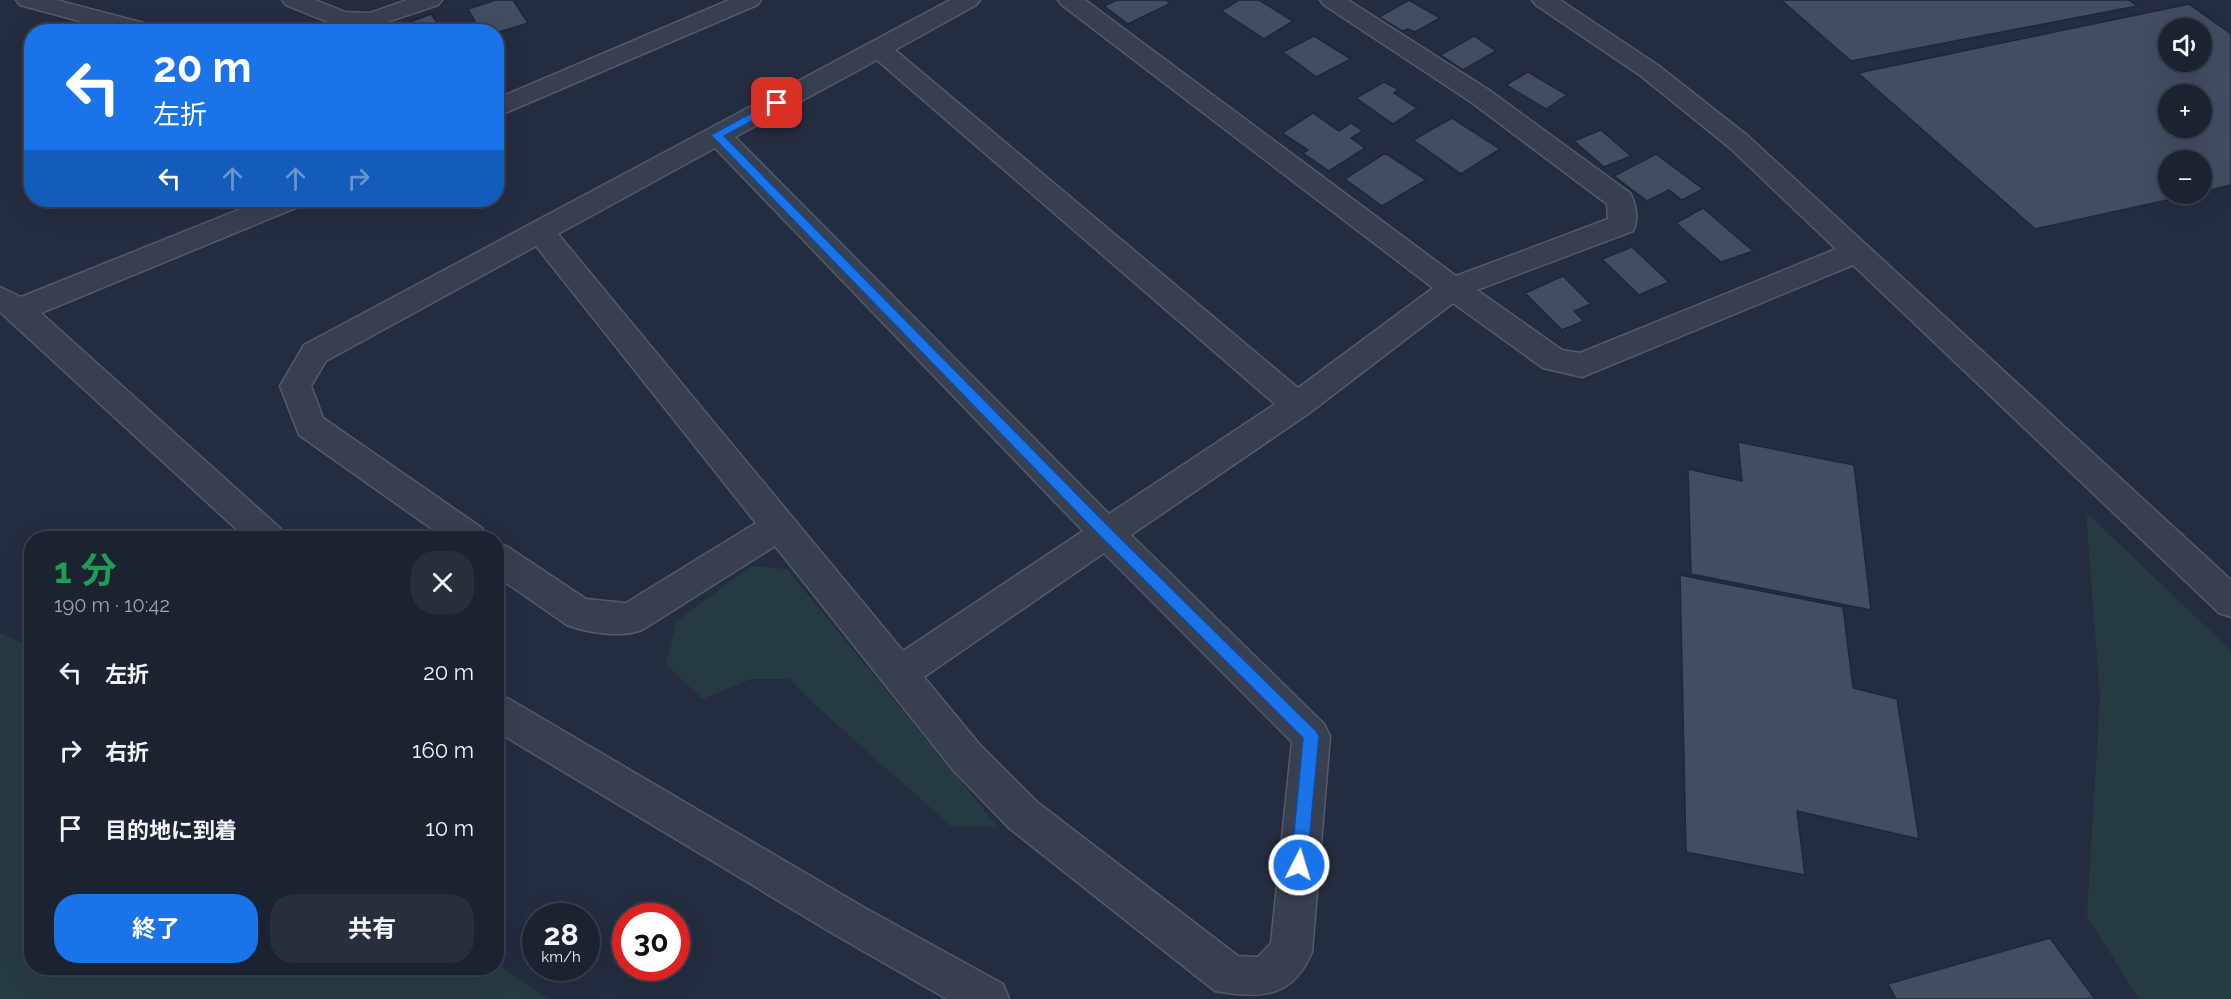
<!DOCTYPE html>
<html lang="ja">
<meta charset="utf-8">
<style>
:root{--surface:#1b2230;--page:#282f3c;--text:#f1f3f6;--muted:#a0a4ab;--line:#393f4c;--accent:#1a73e8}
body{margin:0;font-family:Raleway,"Noto Sans JP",sans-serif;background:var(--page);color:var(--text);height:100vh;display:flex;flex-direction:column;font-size:22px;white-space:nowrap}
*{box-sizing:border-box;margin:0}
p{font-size:20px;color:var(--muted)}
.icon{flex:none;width:33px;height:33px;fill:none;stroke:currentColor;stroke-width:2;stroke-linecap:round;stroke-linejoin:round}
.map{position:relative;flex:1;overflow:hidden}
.panel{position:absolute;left:24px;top:531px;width:480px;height:444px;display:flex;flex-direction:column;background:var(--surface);border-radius:24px;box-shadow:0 6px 24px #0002,0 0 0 2px var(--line)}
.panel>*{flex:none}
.banner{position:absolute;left:24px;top:24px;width:480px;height:183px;border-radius:24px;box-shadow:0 6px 24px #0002,0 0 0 2px var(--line);background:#1a73e8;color:#fff;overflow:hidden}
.fabs{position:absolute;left:2158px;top:18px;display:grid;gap:12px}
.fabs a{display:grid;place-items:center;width:54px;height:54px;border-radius:50%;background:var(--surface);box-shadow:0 6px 24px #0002,0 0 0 2px var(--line);font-size:30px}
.speed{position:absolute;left:522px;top:903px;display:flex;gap:12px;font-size:30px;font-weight:700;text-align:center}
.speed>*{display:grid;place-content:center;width:78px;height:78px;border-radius:50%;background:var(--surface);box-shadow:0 6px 24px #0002,0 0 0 2px var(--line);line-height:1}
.speed small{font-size:15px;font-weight:400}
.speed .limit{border:9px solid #d22;background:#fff;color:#111}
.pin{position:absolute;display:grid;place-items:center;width:51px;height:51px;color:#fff;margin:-26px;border-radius:12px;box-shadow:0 3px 9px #0006}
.me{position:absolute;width:66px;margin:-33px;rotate:5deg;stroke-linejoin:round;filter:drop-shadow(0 0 4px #0008)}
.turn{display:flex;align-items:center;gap:21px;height:126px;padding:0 30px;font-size:27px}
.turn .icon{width:78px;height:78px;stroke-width:2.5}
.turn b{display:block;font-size:42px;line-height:51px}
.lanes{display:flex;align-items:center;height:57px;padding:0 30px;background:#0003;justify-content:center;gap:30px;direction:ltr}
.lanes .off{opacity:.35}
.round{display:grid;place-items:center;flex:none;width:63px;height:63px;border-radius:24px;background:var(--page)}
.overview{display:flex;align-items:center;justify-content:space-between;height:102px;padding:0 30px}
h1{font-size:36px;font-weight:700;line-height:45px;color:#1e9e55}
.action{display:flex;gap:12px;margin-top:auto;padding:12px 30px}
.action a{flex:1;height:69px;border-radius:24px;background:var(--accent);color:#fff;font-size:24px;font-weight:700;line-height:69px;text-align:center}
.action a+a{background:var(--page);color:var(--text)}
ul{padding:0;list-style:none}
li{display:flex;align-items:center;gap:18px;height:78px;padding:0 30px}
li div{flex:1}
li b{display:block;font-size:22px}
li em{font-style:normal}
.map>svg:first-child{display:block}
</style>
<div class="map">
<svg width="2231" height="999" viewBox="0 0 2231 999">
<rect width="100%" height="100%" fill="#242d40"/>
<path fill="#263b41" d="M2086,512L2231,651V999H2139L2087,916L2100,698Z
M751,566L787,569L998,827L951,826L824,713L789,679H751L702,699L666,664L676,622Z
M0,633L31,648L32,968H496L497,963L547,999H0Z"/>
<path fill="#434d62" stroke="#1f2737" stroke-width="1.5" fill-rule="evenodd" d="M496,0H513L528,23L496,33V32H481L468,9Z
M1117,0H1166L1171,3L1128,24L1104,6Z
M1239,0H1259L1293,21L1264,39L1221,11Z
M1409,0L1440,18L1415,32L1408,29L1402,31L1379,17Z
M1781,0H2129L2137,6L1851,61Z
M2189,4L2231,34V185L2202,192V160H2169V194H2195L2035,229L1858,73ZM2169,28H2202V62H2169ZM2169,94H2202V128H2169Z
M431,14L444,32H384Z
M1314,36L1351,59L1316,77L1283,52Z
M1474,36L1496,51L1463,70L1440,55Z
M1528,72L1567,95L1546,109L1506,85Z
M1384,82L1398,89L1394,93L1417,108L1393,124L1356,98Z
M1313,113L1339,131L1351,123L1363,131L1351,138L1365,148L1329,171L1303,153L1308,150L1282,133Z
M1452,118L1500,149L1461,174L1413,140Z
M1601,130L1631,156L1604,167L1574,141Z
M1385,153L1426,180L1382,206L1345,179Z
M1656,154L1703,189L1682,200L1669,190L1647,201L1614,176Z
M1703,208L1753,251L1721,262L1676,223Z
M1632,247L1669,282L1639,295L1602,259Z
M1563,276L1591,304L1574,311L1584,321L1562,330L1525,293Z
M1738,442L1854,465L1871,610L1691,574L1688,469L1742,481Z
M1680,575L1843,607L1853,688L1897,699L1919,839L1797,811L1805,875L1686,852Z
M2050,938L2095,999H1896L1888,984Z"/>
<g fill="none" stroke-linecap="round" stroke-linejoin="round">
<g stroke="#535b6a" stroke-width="3">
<path id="minor" d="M16,0H56L159,27L162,32H120L20,5Z
M282,0H315L345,12L370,13L407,0H442L438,5L372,27L333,24L286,5Z
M729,0H761L757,5L496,117V99Z
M950,0H980L976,5L895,50L1298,388L1433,288L1062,5L1058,0H1085L1456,276L1608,219L1607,204L1471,102L1324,5L1320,0H1348L1489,90L1630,193C1636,204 1639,220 1633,231L1477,290L1562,350L1580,353L1836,249L1730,148L1641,76L1536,5L1532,0H1560L1659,66L1748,136L2231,580V617L2219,613L1853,265L1582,377L1543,368L1453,303L1308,414L1131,535L1324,724L1330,736L1312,952C1293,998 1261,999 1215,991L1009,828L954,771L775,546L642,630C621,638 588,633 567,625L496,576V543L508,547L586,599L626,603L756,523L536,246L326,361L311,386L323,418L482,528L487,538H445L299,435L280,386L304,345ZM877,60L1275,404L1109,514L735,137ZM715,148L1083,531L903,651L558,234ZM1104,553L1292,742L1271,943L1258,957L1238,956L1037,802L980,745L924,677Z
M263,200H302L298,207L41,313L280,528L285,538H246L0,312V287L21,297Z
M496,694L509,699L865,908L1003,984L1009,999H947L837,936L496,731Z"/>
</g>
<use href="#minor" fill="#384050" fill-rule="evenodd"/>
</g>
<path fill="#1a73e8" stroke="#114b97" stroke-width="1.5" d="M777,99L782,103L781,105L724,136L1113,531L1316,731L1319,736L1307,865L1305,871L1299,874L1293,871L1291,865L1303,738L1103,539L711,135Z"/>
</svg>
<div class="fabs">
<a><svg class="icon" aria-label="sound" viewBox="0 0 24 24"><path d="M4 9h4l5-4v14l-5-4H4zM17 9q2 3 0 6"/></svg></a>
<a>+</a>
<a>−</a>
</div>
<div class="speed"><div>28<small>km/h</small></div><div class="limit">30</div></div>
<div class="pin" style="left:777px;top:103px;background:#d93025"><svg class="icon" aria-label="arrive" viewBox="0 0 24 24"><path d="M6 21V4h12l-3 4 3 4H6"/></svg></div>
<svg class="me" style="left:1299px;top:865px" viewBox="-20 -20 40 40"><circle r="17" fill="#1a73e8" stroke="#fff" stroke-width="3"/><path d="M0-11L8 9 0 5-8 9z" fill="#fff"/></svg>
<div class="banner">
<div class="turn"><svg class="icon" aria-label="left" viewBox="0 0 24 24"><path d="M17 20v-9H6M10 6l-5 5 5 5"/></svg><div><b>20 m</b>左折</div></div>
<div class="lanes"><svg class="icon" aria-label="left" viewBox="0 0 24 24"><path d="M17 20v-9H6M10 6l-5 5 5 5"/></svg><svg class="icon off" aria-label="ahead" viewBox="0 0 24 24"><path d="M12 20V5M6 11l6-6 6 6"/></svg><svg class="icon off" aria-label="ahead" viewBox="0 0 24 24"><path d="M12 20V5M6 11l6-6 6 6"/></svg><svg class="icon off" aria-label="right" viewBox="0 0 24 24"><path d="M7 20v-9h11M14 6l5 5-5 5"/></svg></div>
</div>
<section class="panel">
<div class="overview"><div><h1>1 分</h1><p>190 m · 10:42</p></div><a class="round"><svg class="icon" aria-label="close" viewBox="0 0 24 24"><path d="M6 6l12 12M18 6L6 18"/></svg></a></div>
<ul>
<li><svg class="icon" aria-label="left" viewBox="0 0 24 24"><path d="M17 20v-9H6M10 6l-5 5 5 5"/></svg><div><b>左折</b></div><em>20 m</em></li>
<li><svg class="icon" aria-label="right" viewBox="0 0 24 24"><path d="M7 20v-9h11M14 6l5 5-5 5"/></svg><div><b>右折</b></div><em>160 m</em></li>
<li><svg class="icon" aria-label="arrive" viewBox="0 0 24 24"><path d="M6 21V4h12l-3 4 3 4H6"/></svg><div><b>目的地に到着</b></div><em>10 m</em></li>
</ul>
<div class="action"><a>終了</a><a>共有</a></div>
</section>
</div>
